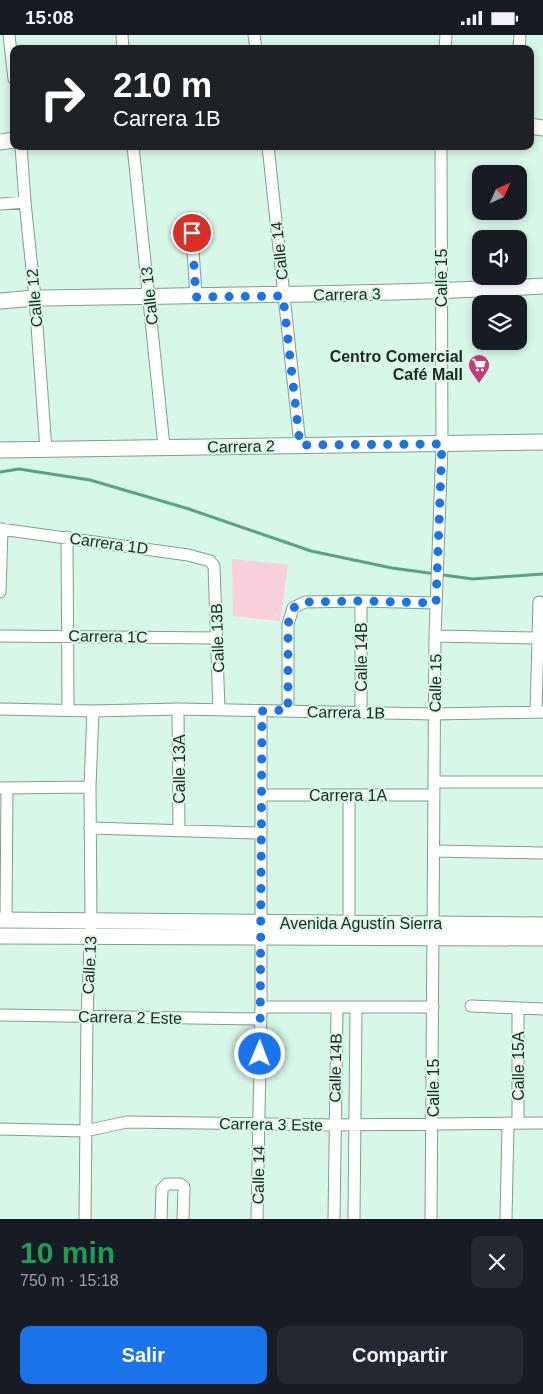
<!DOCTYPE html>
<html lang="es">
<meta charset="utf-8">
<style>
:root{--surface:#171b24;--page:#242831;--text:#f1f3f6;--muted:#9ea1a6;--accent:#1a73e8}
body{margin:0;font-family:Helvetica,sans-serif;background:var(--page);color:var(--text);height:100vh;display:flex;flex-direction:column;font-size:19px;white-space:nowrap}
*{box-sizing:border-box;margin:0}
p{font-size:16px;color:var(--muted)}
.icon{flex:none;width:28px;height:28px;fill:none;stroke:currentColor;stroke-width:2;stroke-linecap:round;stroke-linejoin:round}
.map{position:relative;height:1184px;overflow:hidden}
.panel{display:flex;flex-direction:column;background:var(--surface);flex:1}
.panel>*{flex:none}
.guide{position:absolute;left:10px;top:10px;width:524px;height:105px;border-radius:10px;box-shadow:0 2px 8px #0003;background:#202124;color:#fff;overflow:hidden}
.needle{width:32px;rotate:45deg}
.fabs{position:absolute;left:472px;top:130px;display:grid;gap:10px}
.fabs a{display:grid;place-items:center;width:55px;height:55px;border-radius:10px;background:var(--surface);box-shadow:0 2px 8px #0003;font-size:25px}
.pin{position:absolute;display:grid;place-items:center;width:42px;height:42px;color:#fff;margin:-21px;border:2px solid #fff;border-radius:50%;box-shadow:0 1px 5px #0007}
.me{position:absolute;width:55px;margin:-28px;rotate:1deg;stroke-linejoin:round;filter:drop-shadow(0 0 4px #0008)}
.turn{display:flex;align-items:center;gap:18px;height:105px;padding:0 20px;font-size:22px}
.turn .icon{width:65px;height:65px;stroke-width:2.5}
.turn b{display:block;font-size:35px;line-height:42px}
.round{display:grid;place-items:center;flex:none;width:52px;height:52px;border-radius:10px;background:var(--page)}
.summary{display:flex;align-items:center;justify-content:space-between;height:85px;padding:0 20px}
h1{font-size:30px;font-weight:800;line-height:38px;color:#1e9e55}
.cta{display:flex;gap:10px;margin-top:auto;padding:10px 20px}
.cta a{flex:1;height:58px;border-radius:10px;background:var(--accent);color:#fff;font-size:20px;font-weight:800;line-height:58px;text-align:center}
.cta a+a{background:var(--page);color:var(--text)}
.status{display:flex;justify-content:space-between;align-items:center;height:35px;padding:0 25px;background:var(--surface);direction:ltr}
.status svg{height:14px;fill:currentColor}
.map>svg:first-child{display:block}
</style>
<div class="status"><b>15:08</b><svg viewBox="0 0 49 12"><path d="M0 12V9h3v3zM5 12V6h3v6zM10 12V3h3v9zM15 12V0h3v12zM26 1h20v11H26zM47 4h2v5h-2z"/></svg></div>
<div class="map">
<svg width="543" height="1184" viewBox="0 0 543 1184">
<rect width="100%" height="100%" fill="#d7f7e8"/>
<path fill="#f9cfdd" d="M232,524L288,530L280,586L233,581Z"/>
<g fill="none" stroke-linecap="round" stroke-linejoin="round">
<path stroke="#5aa285" stroke-width="3" d="M0,437L19,434L90,445L189,474L311,516L392,533L473,544L543,539"/>
<g stroke="#809d90" stroke-width="13">
<path id="minor" d="M9,0L14,44
M122,0L123,14
M254,0L256,14
M445,14L446,0
M519,14L520,0
M21,111L25,167L35,263L46,415
M133,111L164,411
M268,111L300,410
M0,169L25,167
M192,198L196,262
M0,494L188,520L210,526L214,531L219,675
M67,502L68,675
M0,557L2,494
M361,566V677
M0,601L217,603
M435,601L537,603
M0,674L93,676L178,674L435,679L543,677
M178,674L179,795
M288,675V589L293,573L305,567L361,566L436,568
M536,677L539,567
M435,747H543
M0,753L90,752
M262,760H433
M90,793L260,798
M435,816L543,818
M6,885L7,753
M349,888V760
M471,971L543,974
M261,972H433
M518,974V1088
M0,980L261,984
M0,1094L85,1096L127,1087L334,1090L543,1088
M85,1184L87,981L91,887L90,752L93,676
M161,1184L162,1154L167,1149H180L184,1152L183,1184
M257,1184L261,972V676
M334,1184L337,972
M354,1184L356,972
M431,1184L435,601L442,409L441,111
M506,1184L508,1090"/>
</g>
<g stroke="#809d90" stroke-width="17">
<path id="major" d="M530,91L543,93
M0,107L14,105
M0,266L35,263C205,260 374,260 543,251
M0,415L543,407
M0,885L543,890
M0,901L543,903"/>
</g>
<use href="#minor" stroke="#fff" stroke-width="11"/>
<use href="#major" stroke="#fff" stroke-width="15"/>
</g>
<g fill="none" stroke-linecap="round" stroke-linejoin="round">
<path stroke="#1a73e8" stroke-width="9" stroke-dasharray="0 16.2" d="M192,198L196,262L283,261L300,410L442,409L436,568L361,566L305,567L293,573L288,589V675L262,676L260,1019"/>
</g>
<defs>
<g id="supermarket-pin" transform="scale(1.125)"><path d="M0 17L-7.5 6A9.5 9.5 0 1 1 7.5 6Z" fill="#c43c7a" stroke="#d7f7e8"/><path d="M-6-5.5h2.5l.6 2H6L4.5 2H-2.5L-4.4-4H-6ZM-1.5 3.2a1.3 1.3 0 1 0 .1 0ZM3 3.2a1.3 1.3 0 1 0 .1 0Z" fill="#fff"/></g>
</defs>
<g fill-rule="evenodd">
<use href="#supermarket-pin" x="479" y="330"/>
</g>
<g text-anchor="middle" stroke-width="4" stroke-linejoin="round" paint-order="stroke">
<g font-size="16" fill="#1c2823" stroke="#d7f7e8">
<text transform="translate(279 216) rotate(-96)" y="6">Calle 14</text>
<text transform="translate(441 243) rotate(-90)" y="6">Calle 15</text>
<text transform="translate(347 259) rotate(-1)" y="6">Carrera 3</text>
<text transform="translate(149 261) rotate(-96)" y="6">Calle 13</text>
<text transform="translate(34 263) rotate(-95)" y="6">Calle 12</text>
<text transform="translate(241 411) rotate(-1)" y="6">Carrera 2</text>
<text transform="translate(109 508) rotate(8)" y="6">Carrera 1D</text>
<text transform="translate(108 601) rotate(1)" y="6">Carrera 1C</text>
<text transform="translate(217 603) rotate(-92)" y="6">Calle 13B</text>
<text transform="translate(361 622) rotate(-90)" y="6">Calle 14B</text>
<text transform="translate(435 648) rotate(-89)" y="6">Calle 15</text>
<text transform="translate(346 677) rotate(1)" y="6">Carrera 1B</text>
<text transform="translate(179 734) rotate(-90)" y="6">Calle 13A</text>
<text x="348" y="766">Carrera 1A</text>
<text x="361" y="894">Avenida Agustín Sierra</text>
<text transform="translate(89 930) rotate(-87)" y="6">Calle 13</text>
<text transform="translate(130 982) rotate(1)" y="6">Carrera 2 Este</text>
<text transform="translate(518 1031) rotate(-90)" y="6">Calle 15A</text>
<text transform="translate(335 1033) rotate(-89)" y="6">Calle 14B</text>
<text transform="translate(433 1053) rotate(-90)" y="6">Calle 15</text>
<text transform="translate(271 1089) rotate(1)" y="6">Carrera 3 Este</text>
<text transform="translate(258 1140) rotate(-89)" y="6">Calle 14</text>
</g>
<g font-size="16" font-weight="bold" fill="#1c2823" stroke="#d7f7e8" text-anchor="end">
<text x="463" y="327">Centro Comercial<tspan x="463" dy="18">Café Mall</tspan></text>
</g>
</g>
</svg>
<div class="fabs">
<a><svg class="needle" viewBox="-14 -14 28 28"><path d="M0-13l5 13h-10z" fill="#e53935"/><path d="M0 13l5-13h-10z" fill="#9ea1a6"/></svg></a>
<a><svg class="icon" aria-label="sound" viewBox="0 0 24 24"><path d="M4 9h4l5-4v14l-5-4H4zM17 9q2 3 0 6"/></svg></a>
<a><svg class="icon" aria-label="layers" viewBox="0 0 24 24"><path d="M12 4l9 5-9 5-9-5zM3 14l9 5 9-5"/></svg></a>
</div>
<div class="pin" style="left:192px;top:198px;background:#d93025"><svg class="icon" aria-label="arrive" viewBox="0 0 24 24"><path d="M6 21V4h12l-3 4 3 4H6"/></svg></div>
<svg class="me" style="left:260px;top:1019px" viewBox="-20 -20 40 40"><circle r="17" fill="#1a73e8" stroke="#fff" stroke-width="3"/><path d="M0-11L8 9 0 5-8 9z" fill="#fff"/></svg>
<div class="guide">
<div class="turn"><svg class="icon" aria-label="right" viewBox="0 0 24 24"><path d="M7 20v-9h11M14 6l5 5-5 5"/></svg><div><b>210 m</b>Carrera 1B</div></div>
</div>
</div>
<section class="panel">
<div class="summary"><div><h1>10 min</h1><p>750 m · 15:18</p></div><a class="round"><svg class="icon" aria-label="close" viewBox="0 0 24 24"><path d="M6 6l12 12M18 6L6 18"/></svg></a></div>
<div class="cta"><a>Salir</a><a>Compartir</a></div>
</section>
